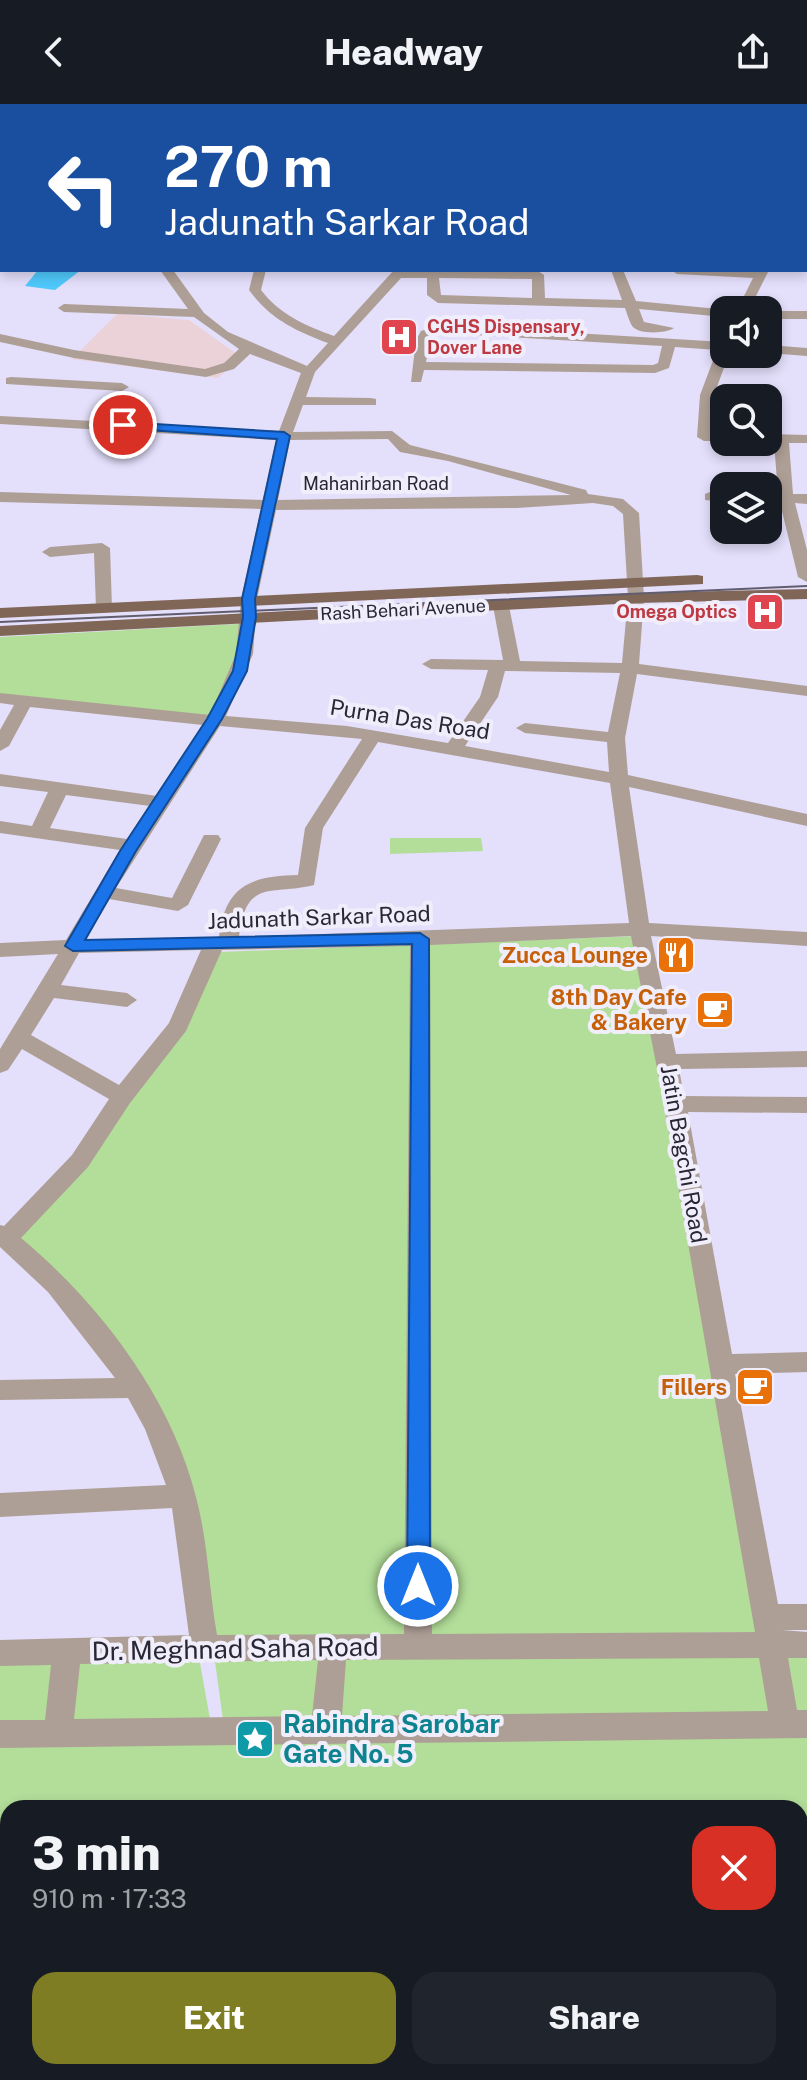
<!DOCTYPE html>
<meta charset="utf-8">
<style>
:root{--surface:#171b24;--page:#20242c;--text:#f1f3f6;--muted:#9ea1a6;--accent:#7f7d24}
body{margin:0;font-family:"Public Sans",sans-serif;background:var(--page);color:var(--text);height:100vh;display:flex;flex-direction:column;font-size:30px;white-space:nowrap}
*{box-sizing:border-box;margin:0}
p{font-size:26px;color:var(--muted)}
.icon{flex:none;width:44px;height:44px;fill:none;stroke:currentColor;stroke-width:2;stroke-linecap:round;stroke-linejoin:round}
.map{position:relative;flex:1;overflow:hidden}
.drawer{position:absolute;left:0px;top:1696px;width:808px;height:280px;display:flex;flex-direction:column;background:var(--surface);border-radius:24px 24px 0 0;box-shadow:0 4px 12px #0003}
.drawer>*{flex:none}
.hud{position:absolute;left:0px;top:0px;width:808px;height:168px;box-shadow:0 4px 12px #0003;background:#1a4fa0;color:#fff;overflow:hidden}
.tools{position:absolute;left:710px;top:192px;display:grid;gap:16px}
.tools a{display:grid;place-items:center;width:72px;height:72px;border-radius:16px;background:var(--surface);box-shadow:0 4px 12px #0003;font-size:40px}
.pin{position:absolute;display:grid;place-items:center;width:68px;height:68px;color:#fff;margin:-34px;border:4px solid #fff;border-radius:50%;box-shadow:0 2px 8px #0007}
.me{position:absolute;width:88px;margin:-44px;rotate:0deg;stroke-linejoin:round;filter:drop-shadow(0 0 6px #0008)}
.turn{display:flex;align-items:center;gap:28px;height:168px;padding:0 32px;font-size:36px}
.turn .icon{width:104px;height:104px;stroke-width:2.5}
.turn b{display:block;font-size:56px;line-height:68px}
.round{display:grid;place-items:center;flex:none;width:84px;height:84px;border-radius:24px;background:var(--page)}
.head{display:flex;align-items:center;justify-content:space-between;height:136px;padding:0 32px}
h1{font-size:48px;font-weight:800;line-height:60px}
.cta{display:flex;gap:16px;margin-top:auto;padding:16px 32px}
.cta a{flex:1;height:92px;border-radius:24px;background:var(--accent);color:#fff;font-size:32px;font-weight:800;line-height:92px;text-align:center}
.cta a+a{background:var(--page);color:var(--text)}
header{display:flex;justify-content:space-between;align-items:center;height:104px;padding:0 32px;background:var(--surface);font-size:36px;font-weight:800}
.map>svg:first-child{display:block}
</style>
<header><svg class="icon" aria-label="back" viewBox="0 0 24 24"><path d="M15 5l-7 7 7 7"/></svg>Headway<svg class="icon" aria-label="share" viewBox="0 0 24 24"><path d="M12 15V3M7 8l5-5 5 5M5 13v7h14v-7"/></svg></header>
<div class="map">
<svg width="807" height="1976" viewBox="0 0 807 1976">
<rect width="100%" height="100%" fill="#e4dffb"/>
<path fill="#ebd2d9" d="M117,210L189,216L241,253L218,274L72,255Z"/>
<path fill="#b2de99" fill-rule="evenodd" d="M257,519L213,612L0,591V533Z
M390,734H481L483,747L390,750Z
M639,832L759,1528L212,1535L171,1325L16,1132L84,1060L219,848Z
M764,1544L777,1612L223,1616L214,1550Z
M778,1547H807V1612H789Z
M198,1548L210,1615L0,1621V1553Z
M807,1628V1976H0V1633ZM8,1704H800V1968H8Z"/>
<path fill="#50c9fc" d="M38,166H81L55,186L25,182Z
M807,1839V1976H637L639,1968H800V1840Z"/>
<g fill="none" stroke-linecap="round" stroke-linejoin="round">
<path fill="#ae9f96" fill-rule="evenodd" d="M208,0H245L246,2H209Z
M806,4H807V10H806Z
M0,10H2V16H0Z
M806,35H807V41H806Z
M806,80H807V87H806Z
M806,99H807V107H806Z
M807,144V160L806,161V145Z
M160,166H173L204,209L228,228L307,262L328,239C295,227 269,214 249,186L254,166H266L261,186C279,210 306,222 334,232L394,166L538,167L544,171L545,194L622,196L611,166H623L636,197L728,206H724V213L639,205L644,218L674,224C667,229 641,231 633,223C630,220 627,209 625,204L438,199L427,191V174H401L315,268L306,293L371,294L376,295V301H303L293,328L392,327L410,341L586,386L588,390L623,395L639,409L644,494L639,560L807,582V592L637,570L625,634L628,671L807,710V722L629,683L649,819L807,828V842L651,832L676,950L807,947V963L679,965L684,992L807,993V1009L688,1008L732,1250L807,1248V1268L735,1270L778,1500H807V1526H782L807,1528V1554H788L797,1606H807V1634L0,1644V1616H45L51,1561L0,1562V1536L189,1531L172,1404L0,1413V1389L166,1381L145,1325L128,1294L0,1296V1276L115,1274L48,1188L0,1143V1121L4,1122L72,1051L109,995L22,945L8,966L0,969V945L58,850L0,853V839L66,836L120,746L0,729V717L32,722L48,688L0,682V670L157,692L203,621L30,603L9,642L0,647V626L14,601L0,599V589L210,611L236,550L241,495L261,405L0,398V388L263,396L276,336L0,320V312L279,327L301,269L250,250L234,265L206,273L74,254L0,238V230L74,246L205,265L224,259L239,245L194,213L64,208L58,204L64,200L188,205ZM439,174L532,175V194L441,191ZM388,335L400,348L448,357L571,391L278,396L290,336ZM593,399L613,402L623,410L628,494L622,559L520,557L509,502L501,497L493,502L503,556L431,555L422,560L431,565L488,566L480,593L448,639L347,622L226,612L253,550L257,495L276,406L517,404ZM505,567L620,569L608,628L525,619L516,624L525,629L607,638L609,668L465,642L498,593ZM220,622L362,635L305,724L298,771C250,772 225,782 219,833L86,836L109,795L178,807L188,801L221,735L218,731H204L172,794L116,784ZM378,638L610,679L629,819L239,833C246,773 271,792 314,781L323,724ZM66,691L150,702L127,735L50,724ZM631,832L664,1000L755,1528L432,1530L430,841ZM410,842L404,1530L217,1531C209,1485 208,1438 196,1393C171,1293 99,1199 21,1134L88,1063L130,999L186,927L222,846ZM201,846L169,919L119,981L31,931L54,894L127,903L137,896L127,889L61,881L79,849ZM759,1554L768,1607L342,1612L346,1556ZM318,1556L312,1612L74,1615L80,1560Z
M671,166L756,167L769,166L749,206H737L753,174L677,170Z
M768,207H807V215H768Z
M439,221L724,238V250H729L714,291L711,330L724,329V337H704L697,333L700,291L717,246L675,243L669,264L655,269L424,266L421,278H411L416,236L421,227ZM440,229L662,242L658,259L653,261L426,258L431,233Z
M768,241L807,244V252L768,249Z
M11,273L122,279L129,283L122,287L6,280V274Z
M768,330L807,331V339H789L793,390H807V400L795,399L807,446V478L798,473L780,399H768V389L778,390L774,338H768Z
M710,388H724V398L705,396V390Z
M102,439L110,444L112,504L104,509L96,504L94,449L50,453L42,448L50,443Z"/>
<path fill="#806657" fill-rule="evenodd" d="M697,471L703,472V480L0,514V504Z
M807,485V495L636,499L0,532V522L636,489Z"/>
<path stroke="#615d6e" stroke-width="2" d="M0,518L807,482"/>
</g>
<path fill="#1a73e8" stroke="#114b97" stroke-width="2" d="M123,318L284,328L290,332L255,495L256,513L247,567L222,615L136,747L85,836L420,829L429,835L430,1482L426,1489L418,1492L410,1489L407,1482L412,840L73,847L65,842L120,747L207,615L233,567L243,513L242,495L277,335L119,324L117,321Z"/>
<defs>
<g id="hospital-square" transform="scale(2)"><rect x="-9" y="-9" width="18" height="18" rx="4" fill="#e0444e" stroke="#f1eefc"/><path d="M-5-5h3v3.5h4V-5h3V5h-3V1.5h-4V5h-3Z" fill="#fff"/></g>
<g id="restaurant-square" transform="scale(2)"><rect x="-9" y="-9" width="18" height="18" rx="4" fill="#e8710a" stroke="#f1eefc"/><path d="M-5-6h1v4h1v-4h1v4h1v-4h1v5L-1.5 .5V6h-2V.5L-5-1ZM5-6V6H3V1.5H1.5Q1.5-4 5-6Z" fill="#fff"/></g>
<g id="cafe-square" transform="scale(2)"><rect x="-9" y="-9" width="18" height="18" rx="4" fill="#e8710a" stroke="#f1eefc"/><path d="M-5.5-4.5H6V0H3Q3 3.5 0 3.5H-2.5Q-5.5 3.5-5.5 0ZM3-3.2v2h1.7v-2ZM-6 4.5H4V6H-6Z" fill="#fff"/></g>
<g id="sight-square" transform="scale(2)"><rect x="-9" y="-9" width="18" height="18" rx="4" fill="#0f9aa8" stroke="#f1eefc"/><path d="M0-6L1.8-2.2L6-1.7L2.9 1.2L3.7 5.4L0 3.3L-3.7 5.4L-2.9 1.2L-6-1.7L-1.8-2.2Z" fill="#fff"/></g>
</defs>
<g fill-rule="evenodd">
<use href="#hospital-square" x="399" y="233"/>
<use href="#hospital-square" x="765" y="508"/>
<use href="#restaurant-square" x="676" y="851"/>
<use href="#cafe-square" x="715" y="906"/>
<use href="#cafe-square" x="755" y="1283"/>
<use href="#sight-square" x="255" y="1635"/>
</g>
<g text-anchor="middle" stroke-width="8" stroke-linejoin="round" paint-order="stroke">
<g font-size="18" font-weight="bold" fill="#be3a42" stroke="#f1eefc" text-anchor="start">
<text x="427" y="229">CGHS Dispensary,<tspan x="427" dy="21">Dover Lane</tspan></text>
<text x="737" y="514" text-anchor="end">Omega Optics</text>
</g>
<g font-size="18" fill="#2a2734" stroke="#f1eefc">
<text x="376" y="386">Mahanirban Road</text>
<text transform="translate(403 506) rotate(-3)" y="6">Rash Behari Avenue</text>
</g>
<g font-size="22" fill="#2a2734" stroke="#f1eefc">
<text transform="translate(410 615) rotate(9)" y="8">Purna Das Road</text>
<text transform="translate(319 813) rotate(-2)" y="8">Jadunath Sarkar Road</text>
<text transform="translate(684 1050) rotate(80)" y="8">Jatin Bagchi Road</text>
</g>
<g font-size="22" font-weight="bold" fill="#c56008" stroke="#f1eefc" text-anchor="end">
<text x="648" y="859">Zucca Lounge</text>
<text x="687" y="901">8th Day Cafe<tspan x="687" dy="25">&amp; Bakery</tspan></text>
<text x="727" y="1291">Fillers</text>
</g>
<g font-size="26" fill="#2a2734" stroke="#f1eefc">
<text transform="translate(235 1545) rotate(-1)" y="9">Dr. Meghnad Saha Road</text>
</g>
<g font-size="26" font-weight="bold" fill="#0d838f" stroke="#f1eefc" text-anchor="start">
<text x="283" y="1629">Rabindra Sarobar<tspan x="283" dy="30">Gate No. 5</tspan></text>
</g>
</g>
</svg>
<div class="tools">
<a><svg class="icon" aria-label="sound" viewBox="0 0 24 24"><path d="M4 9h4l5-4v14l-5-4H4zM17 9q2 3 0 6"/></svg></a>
<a><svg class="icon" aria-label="search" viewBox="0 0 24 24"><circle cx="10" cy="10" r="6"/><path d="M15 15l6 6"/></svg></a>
<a><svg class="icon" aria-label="layers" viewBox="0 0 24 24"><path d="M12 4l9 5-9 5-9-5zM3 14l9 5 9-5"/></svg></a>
</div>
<div class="pin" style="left:123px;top:321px;background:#d93025"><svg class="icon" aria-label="arrive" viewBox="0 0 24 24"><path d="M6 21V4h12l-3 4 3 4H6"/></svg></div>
<svg class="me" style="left:418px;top:1482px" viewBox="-20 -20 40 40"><circle r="17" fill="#1a73e8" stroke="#fff" stroke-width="3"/><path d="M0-11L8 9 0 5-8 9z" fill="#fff"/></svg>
<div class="hud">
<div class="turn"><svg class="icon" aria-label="left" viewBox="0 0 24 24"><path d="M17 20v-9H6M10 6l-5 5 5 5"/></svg><div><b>270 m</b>Jadunath Sarkar Road</div></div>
</div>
<section class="drawer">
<div class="head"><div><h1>3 min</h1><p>910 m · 17:33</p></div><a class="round" style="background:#d93025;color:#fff"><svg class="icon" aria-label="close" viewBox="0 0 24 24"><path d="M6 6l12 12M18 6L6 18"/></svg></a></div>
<div class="cta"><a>Exit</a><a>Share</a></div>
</section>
</div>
